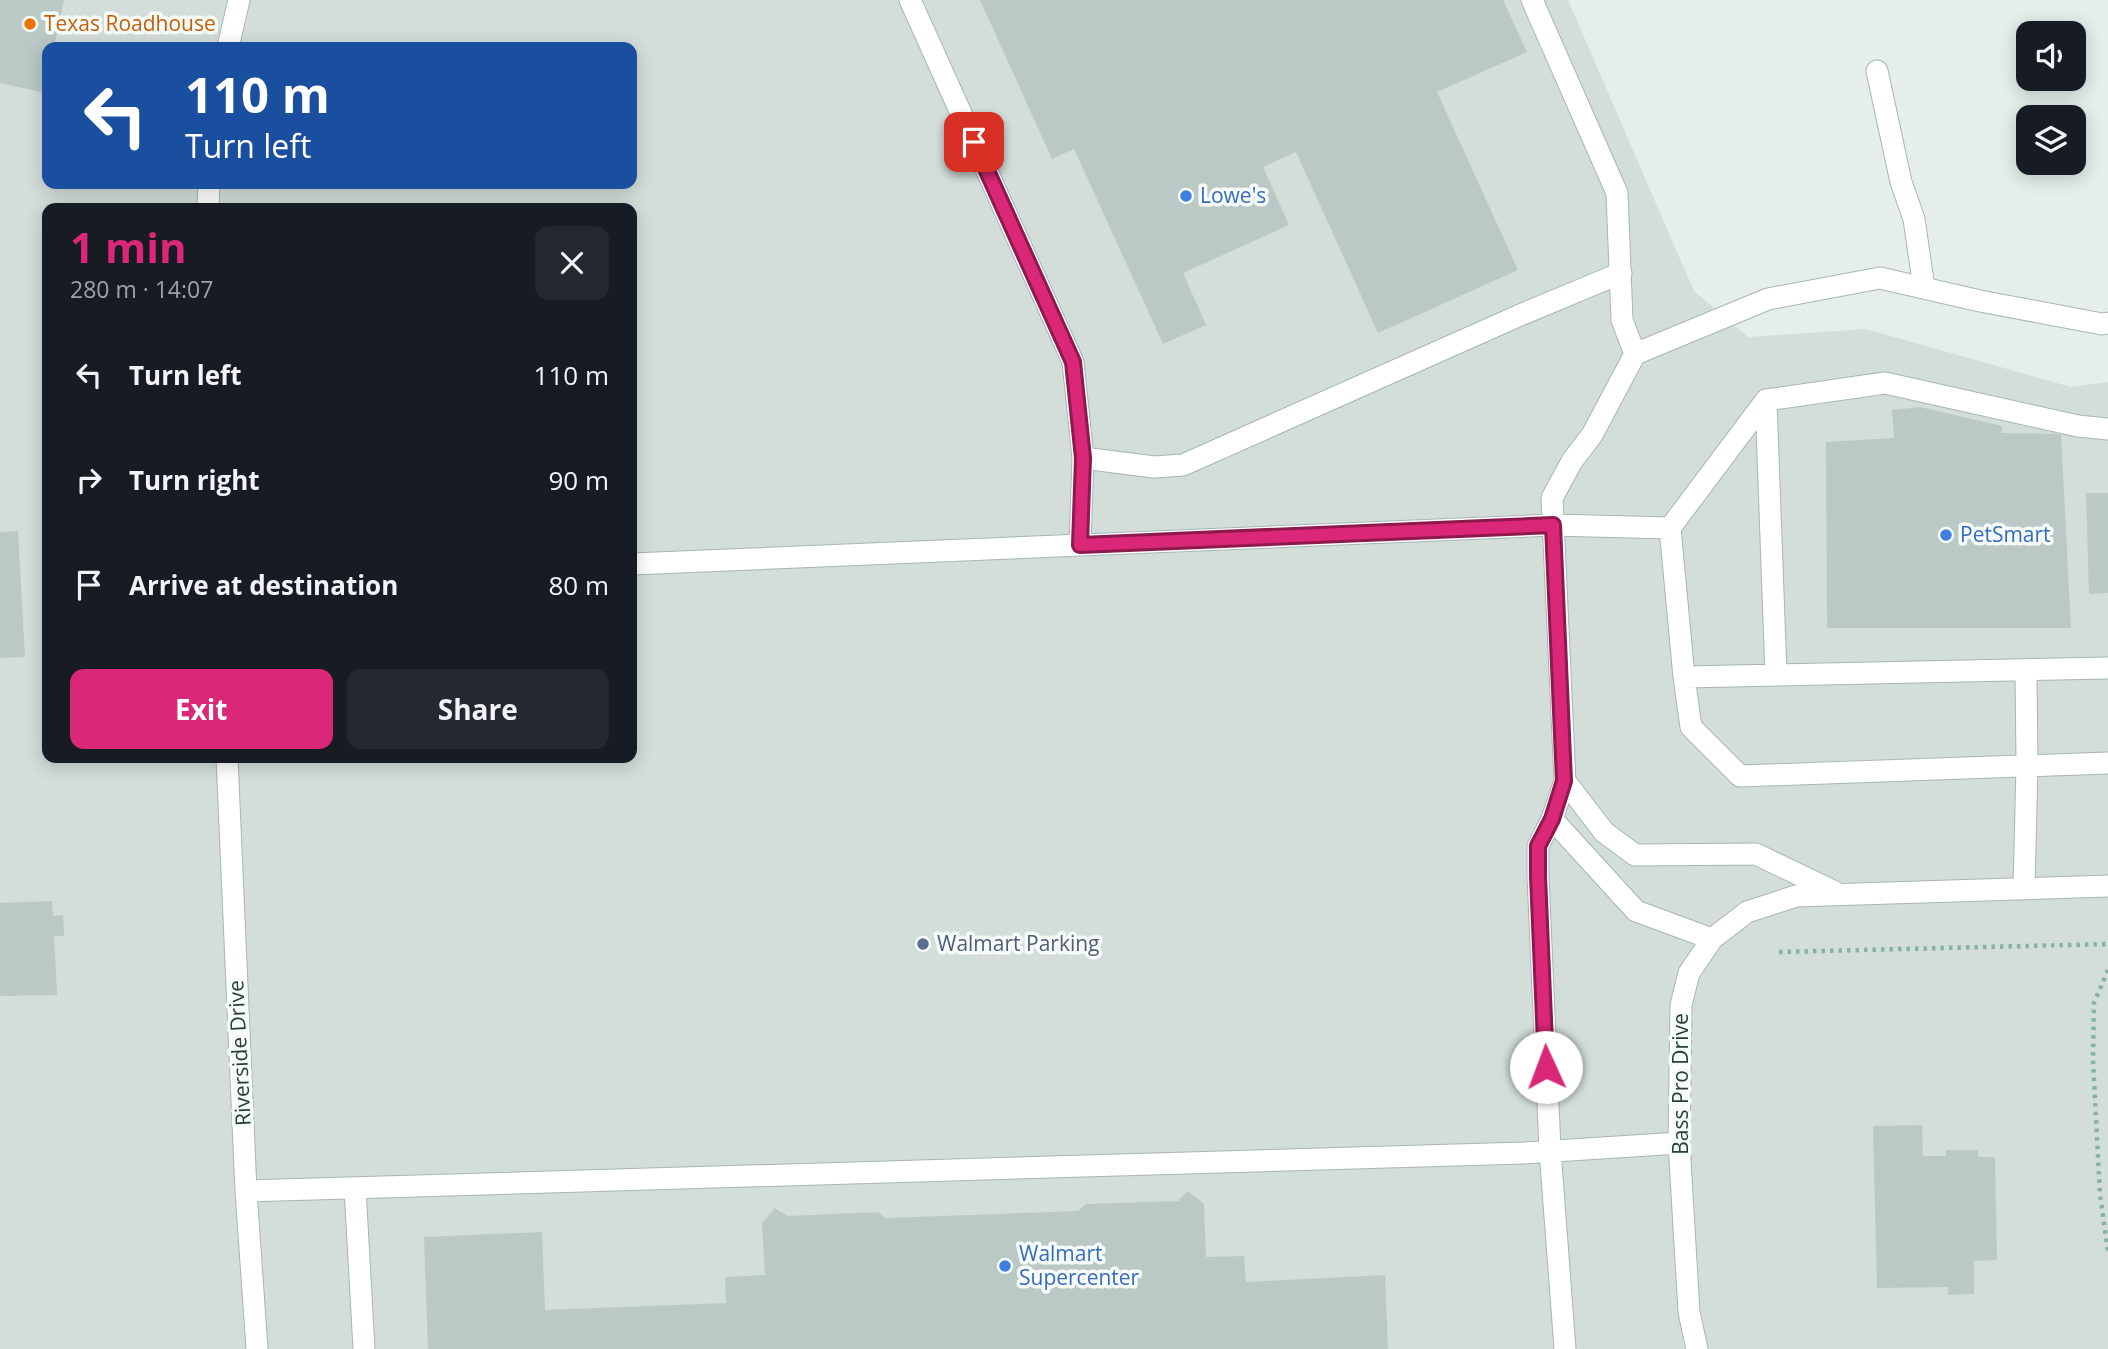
<!DOCTYPE html>
<meta charset="utf-8">
<style>
:root{--surface:#171b24;--page:#242831;--text:#f1f3f6;--muted:#9ea1a6;--accent:#db2777}
body{margin:0;font-family:"Open Sans",sans-serif;background:var(--page);color:var(--text);height:100vh;display:flex;flex-direction:column;font-size:26px;white-space:nowrap}
*{box-sizing:border-box;margin:0}
p{font-size:23px;color:var(--muted)}
.icon{flex:none;width:38px;height:38px;fill:none;stroke:currentColor;stroke-width:2;stroke-linecap:round;stroke-linejoin:round}
.map{position:relative;flex:1;overflow:hidden}
.sheet{position:absolute;left:42px;top:203px;width:595px;height:560px;display:flex;flex-direction:column;background:var(--surface);border-radius:14px;box-shadow:0 4px 18px #0003}
.sheet>*{flex:none}
.top-card{position:absolute;left:42px;top:42px;width:595px;height:147px;border-radius:14px;box-shadow:0 4px 18px #0003;background:#1a4fa0;color:#fff;overflow:hidden}
.buttons{position:absolute;left:2016px;top:21px;display:grid;gap:14px}
.buttons a{display:grid;place-items:center;width:70px;height:70px;border-radius:14px;background:var(--surface);box-shadow:0 4px 18px #0003;font-size:35px}
.pin{position:absolute;display:grid;place-items:center;width:60px;height:60px;color:#fff;margin:-30px;border-radius:14px;box-shadow:0 4px 10px #0006}
.me{position:absolute;width:77px;margin:-38px;rotate:358deg;stroke-linejoin:round;filter:drop-shadow(0 0 5px #0008)}
.turn{display:flex;align-items:center;gap:24px;height:147px;padding:0 28px;font-size:32px}
.turn .icon{width:91px;height:91px;stroke-width:2.5}
.turn b{display:block;font-size:49px;line-height:60px}
.round{display:grid;place-items:center;flex:none;width:74px;height:74px;border-radius:14px;background:var(--page)}
.summary{display:flex;align-items:center;justify-content:space-between;height:119px;padding:0 28px}
h1{font-size:42px;font-weight:700;line-height:52px;color:var(--accent)}
.primary-button{display:flex;gap:14px;margin-top:auto;padding:14px 28px}
.primary-button a{flex:1;height:80px;border-radius:14px;background:var(--accent);color:#fff;font-size:28px;font-weight:700;line-height:80px;text-align:center}
.primary-button a+a{background:var(--page);color:var(--text)}
ul{padding:0;list-style:none}
li{display:flex;align-items:center;gap:21px;height:105px;padding:0 28px}
li div{flex:1}
li b{display:block;font-size:26px}
li em{font-style:normal}
.map>svg:first-child{display:block}
</style>
<div class="map">
<svg width="2108" height="1349" viewBox="0 0 2108 1349">
<rect width="100%" height="100%" fill="#e5eeeb"/>
<path fill="#d3deda" fill-rule="evenodd" d="M0,0H1568L1694,291L1748,337L1866,329L2071,387L2108,382V1349H0ZM47,47H632V184H47ZM47,208H632V758H47Z"/>
<path fill="#bac9c5" d="M0,0H64L54,47H47V64L41,92L0,83Z
M980,0H1503L1527,52L1437,92L1518,270L1378,333L1296,152L1263,167L1289,225L1183,273L1206,325L1163,344L1074,149L1052,159Z
M1920,407L2002,426L2001,433L2061,434L2071,628H1827L1826,442L1894,438L1892,410Z
M2086,493H2108V593L2089,594Z
M18,531L25,657L0,658V532Z
M52,901L53,916L63,915L64,936H54L57,995L0,996V903Z
M1922,1125L1923,1156H1946V1150H1978V1157H1995L1997,1260L1974,1261V1294L1948,1295V1287L1877,1288L1873,1126Z
M1188,1191L1204,1204L1206,1257L1244,1256L1246,1282L1385,1275L1388,1349H428L424,1237L542,1232L545,1310L726,1303L725,1277L765,1275L762,1223L775,1208L787,1216L878,1212L885,1218L1078,1211L1086,1204L1178,1201Z"/>
<g fill="none" stroke-linecap="round" stroke-linejoin="round">
<g stroke="#a7b6b3" stroke-width="23">
<path id="minor" d="M910,0L1073,362L1083,458L1080,545
M1532,0L1617,193L1622,320L1635,354L1592,435L1572,461L1552,498L1565,781L1552,819L1538,846V876L1550,1150L1565,1349
M228,47L239,0
M1877,71L1901,182L1914,219L1924,288
M208,208L209,184
M1635,354L1768,299L1880,278L1980,301L2102,324L2108,323
M1766,400L1776,675
M1083,458L1154,467L1183,465L1518,316L1621,273
M1670,528L1684,677
M632,564L1553,525L1670,528L1766,400L1885,383L2078,426L2108,429
M2108,668L1684,677L1691,727L1740,776L2108,763
M227,758L246,1191L257,1349
M1565,781L1604,832L1635,855L1756,854L1835,892
M1552,819L1636,911L1712,939
M2024,889L2027,765L2026,670
M355,1188L364,1349
M246,1191L1523,1153L1679,1143
M1697,1349L1689,1312L1679,1143L1681,1005L1689,973L1712,939L1747,912L1796,896L2108,886"/>
</g>
<path stroke="#86b1aa" stroke-width="4.5" stroke-dasharray="3.5 5" stroke-linecap="butt" d="M1779,952L2108,944
M2108,970L2094,1003L2093,1060L2100,1195L2108,1252"/>
<use href="#minor" stroke="#fff" stroke-width="21"/>
</g>
<g fill="none" stroke-linecap="round" stroke-linejoin="round">
<g stroke="#8e194d" stroke-width="18">
<path id="route" d="M974,142L1073,362L1083,458L1080,545L1553,525L1564,781L1552,819L1538,846V876L1546,1067"/>
</g>
<use href="#route" stroke="#db2777" stroke-width="12"/>
</g>
<circle fill="#e8710a" stroke="#f6faf8" stroke-width="2.5" cx="30" cy="24" r="7"/>
<g fill="#3f7fe0" stroke="#f6faf8" stroke-width="2.5">
<circle cx="1186" cy="196" r="7"/>
<circle cx="1946" cy="535" r="7"/>
<circle cx="1005" cy="1266" r="7"/>
</g>
<circle fill="#5c6f8a" stroke="#f6faf8" stroke-width="2.5" cx="923" cy="944" r="7"/>
<g text-anchor="middle" stroke-width="7" stroke-linejoin="round" paint-order="stroke">
<g font-size="21" fill="#c56008" stroke="#f6faf8" text-anchor="start">
<text x="44" y="31">Texas Roadhouse</text>
</g>
<g font-size="21" fill="#366cbe" stroke="#f6faf8" text-anchor="start">
<text x="1200" y="203">Lowe's</text>
<text x="1960" y="542">PetSmart</text>
<text x="1019" y="1261">Walmart<tspan x="1019" dy="24">Supercenter</tspan></text>
</g>
<g font-size="21" fill="#4e5e75" stroke="#f6faf8" text-anchor="start">
<text x="937" y="951">Walmart Parking</text>
</g>
<g font-size="21" fill="#243f3c" stroke="#f6faf8">
<text transform="translate(240 1053) rotate(-93)" y="7">Riverside Drive</text>
<text transform="translate(1681 1084) rotate(-90)" y="7">Bass Pro Drive</text>
</g>
</g>
</svg>
<div class="buttons">
<a><svg class="icon" aria-label="sound" viewBox="0 0 24 24"><path d="M4 9h4l5-4v14l-5-4H4zM17 9q2 3 0 6"/></svg></a>
<a><svg class="icon" aria-label="layers" viewBox="0 0 24 24"><path d="M12 4l9 5-9 5-9-5zM3 14l9 5 9-5"/></svg></a>
</div>
<div class="pin" style="left:974px;top:142px;background:#d93025"><svg class="icon" aria-label="arrive" viewBox="0 0 24 24"><path d="M6 21V4h12l-3 4 3 4H6"/></svg></div>
<svg class="me" style="left:1546px;top:1067px" viewBox="-20 -20 40 40"><circle r="19" fill="#fff"/><path d="M0-13L10 11 0 6-10 11z" fill="#db2777"/></svg>
<div class="top-card">
<div class="turn"><svg class="icon" aria-label="left" viewBox="0 0 24 24"><path d="M17 20v-9H6M10 6l-5 5 5 5"/></svg><div><b>110 m</b>Turn left</div></div>
</div>
<section class="sheet">
<div class="summary"><div><h1>1 min</h1><p>280 m · 14:07</p></div><a class="round"><svg class="icon" aria-label="close" viewBox="0 0 24 24"><path d="M6 6l12 12M18 6L6 18"/></svg></a></div>
<ul>
<li><svg class="icon" aria-label="left" viewBox="0 0 24 24"><path d="M17 20v-9H6M10 6l-5 5 5 5"/></svg><div><b>Turn left</b></div><em>110 m</em></li>
<li><svg class="icon" aria-label="right" viewBox="0 0 24 24"><path d="M7 20v-9h11M14 6l5 5-5 5"/></svg><div><b>Turn right</b></div><em>90 m</em></li>
<li><svg class="icon" aria-label="arrive" viewBox="0 0 24 24"><path d="M6 21V4h12l-3 4 3 4H6"/></svg><div><b>Arrive at destination</b></div><em>80 m</em></li>
</ul>
<div class="primary-button"><a>Exit</a><a>Share</a></div>
</section>
</div>
